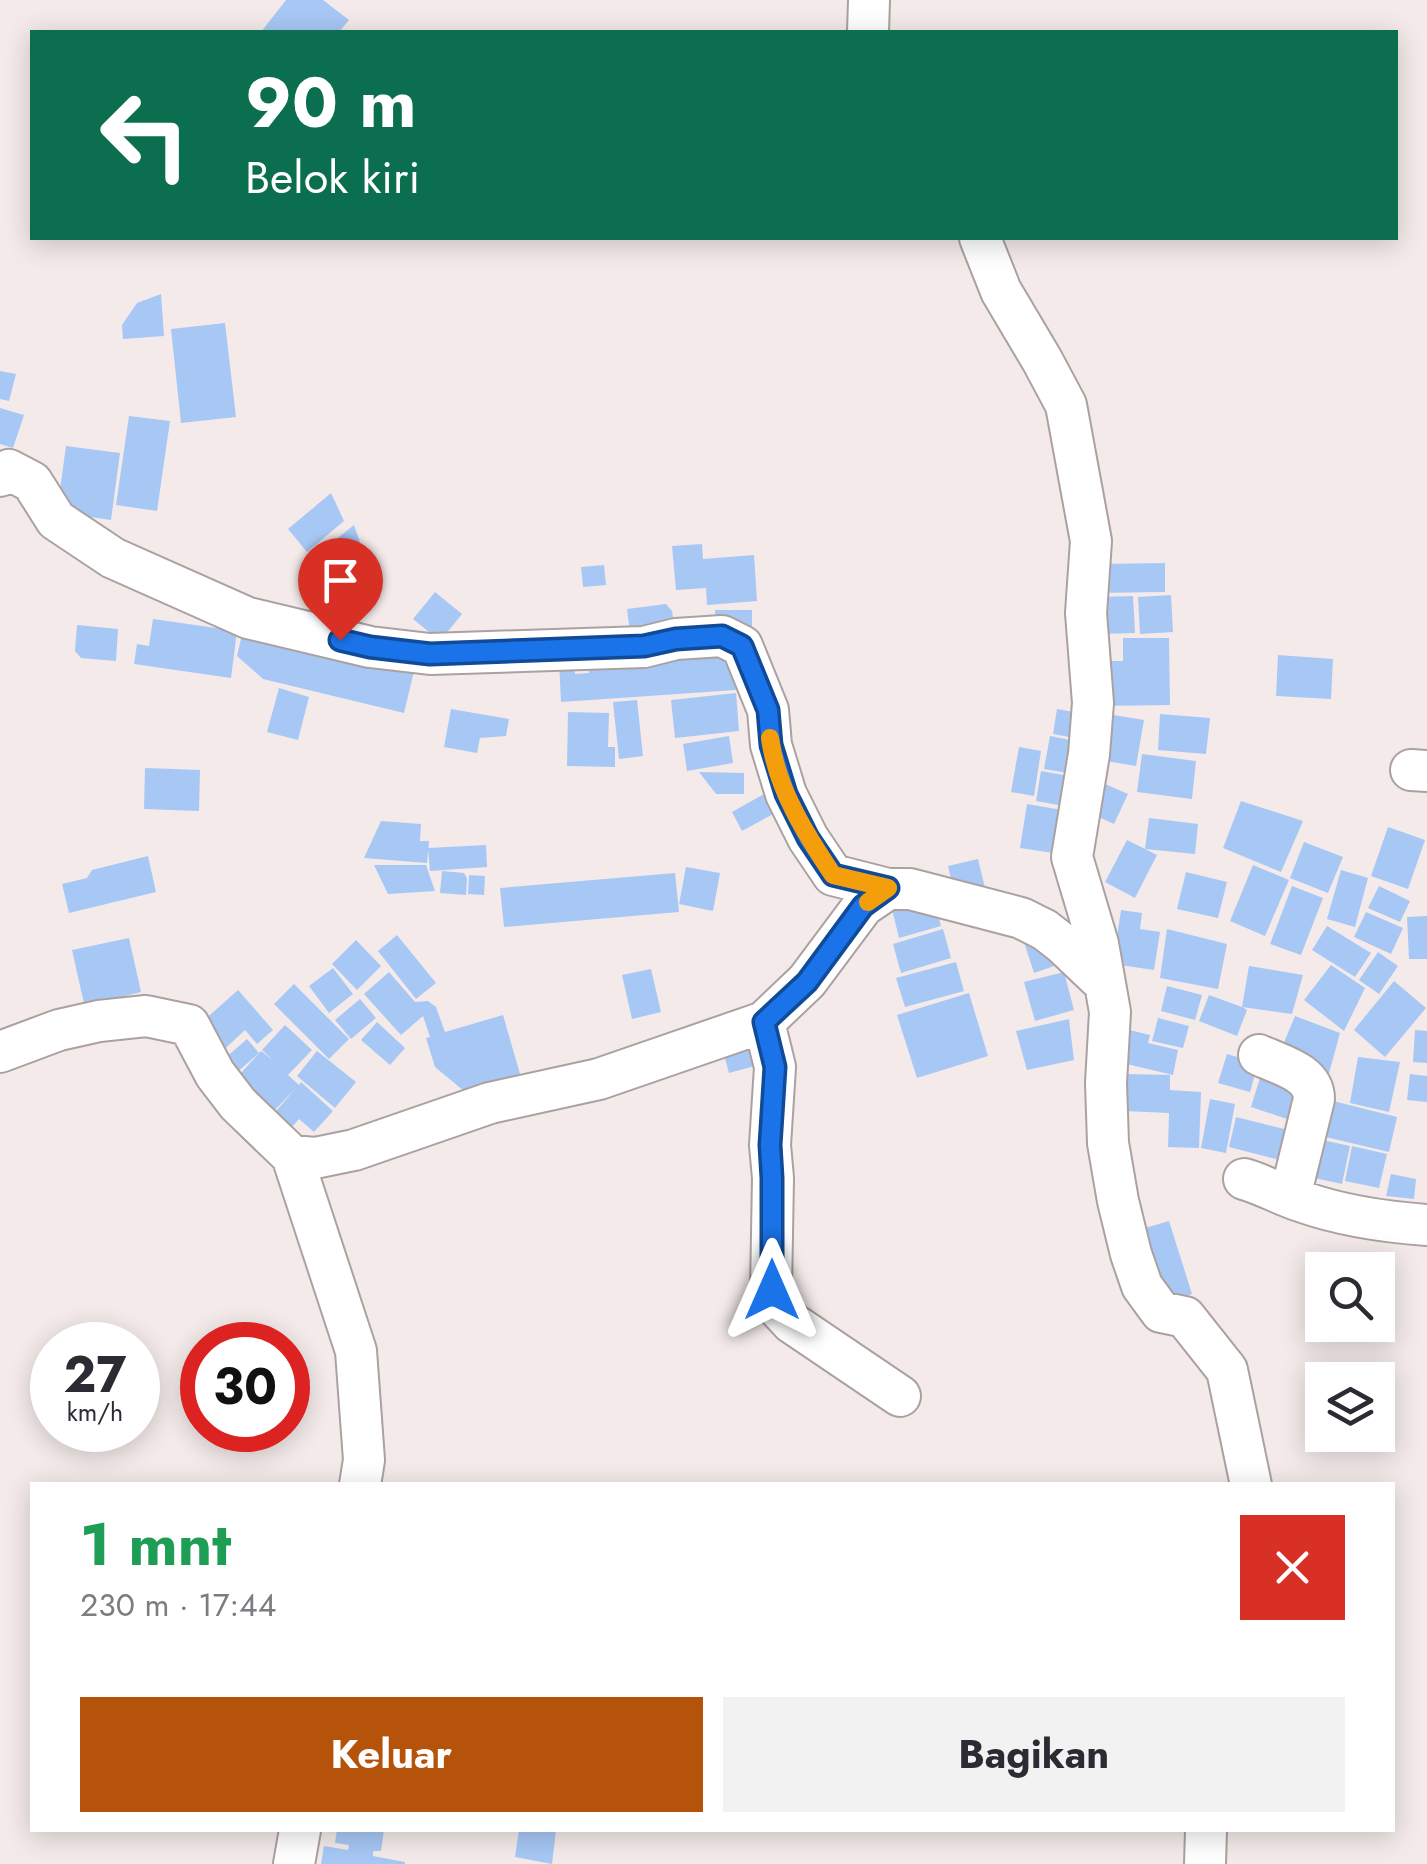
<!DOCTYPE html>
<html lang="id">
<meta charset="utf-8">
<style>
:root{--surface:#fff;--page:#f2f2f3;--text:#2b2b33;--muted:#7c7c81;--accent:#b45309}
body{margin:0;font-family:Jost,sans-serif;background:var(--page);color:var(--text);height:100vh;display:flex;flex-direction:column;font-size:38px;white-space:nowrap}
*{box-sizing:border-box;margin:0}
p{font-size:32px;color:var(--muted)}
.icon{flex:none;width:55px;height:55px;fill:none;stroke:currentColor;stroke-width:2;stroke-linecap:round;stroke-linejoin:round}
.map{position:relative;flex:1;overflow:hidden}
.panel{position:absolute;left:30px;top:1482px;width:1365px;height:350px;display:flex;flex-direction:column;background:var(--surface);border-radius:0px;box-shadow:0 5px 25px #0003}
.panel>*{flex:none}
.hud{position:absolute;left:30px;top:30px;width:1368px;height:210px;border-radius:0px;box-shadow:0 5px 25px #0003;background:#0b6e4f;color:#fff;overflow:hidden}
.tools{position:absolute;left:1305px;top:1252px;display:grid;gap:20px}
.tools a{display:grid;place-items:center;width:90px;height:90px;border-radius:0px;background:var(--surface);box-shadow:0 5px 25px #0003;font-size:50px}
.speed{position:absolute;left:30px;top:1322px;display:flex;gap:20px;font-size:50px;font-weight:700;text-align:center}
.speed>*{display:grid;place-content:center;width:130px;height:130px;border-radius:50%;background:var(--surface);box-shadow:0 5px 25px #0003;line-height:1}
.speed small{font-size:25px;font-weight:400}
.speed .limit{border:15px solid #d22;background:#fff;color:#111}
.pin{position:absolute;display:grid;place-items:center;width:85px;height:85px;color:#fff;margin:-102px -42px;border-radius:50% 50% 50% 0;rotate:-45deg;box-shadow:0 0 10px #0007}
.pin .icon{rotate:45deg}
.me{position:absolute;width:110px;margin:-55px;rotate:0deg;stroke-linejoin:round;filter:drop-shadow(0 0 8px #0008)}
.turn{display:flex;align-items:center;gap:35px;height:210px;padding:0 50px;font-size:45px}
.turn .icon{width:130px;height:130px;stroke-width:2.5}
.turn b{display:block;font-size:70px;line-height:85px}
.round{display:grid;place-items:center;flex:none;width:105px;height:105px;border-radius:0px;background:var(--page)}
.head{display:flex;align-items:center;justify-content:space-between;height:170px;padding:0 50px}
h1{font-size:60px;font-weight:700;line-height:75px;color:#1e9e55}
.cta{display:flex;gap:20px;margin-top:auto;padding:20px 50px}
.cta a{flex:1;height:115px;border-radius:0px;background:var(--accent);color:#fff;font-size:40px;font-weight:700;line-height:115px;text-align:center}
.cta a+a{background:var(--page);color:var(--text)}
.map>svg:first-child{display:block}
</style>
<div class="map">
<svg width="1427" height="1864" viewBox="0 0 1427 1864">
<rect width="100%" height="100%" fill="#f4eaea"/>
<path fill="#a7c8f5" d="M286,0H323L349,20L339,32H261Z
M161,294L164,336L123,339L122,325L137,303Z
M225,323L236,417L181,423L171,329Z
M0,371L16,374L9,401L0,399Z
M0,408L24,415L13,448L0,444Z
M129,416L170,421L157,511L116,505Z
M66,446L120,453L111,520L57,512Z
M331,493L344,521L307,552L288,529Z
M354,525L368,565L339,588L314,557Z
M702,544L703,559L754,555L757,601L707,605L706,588L676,590L672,546Z
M1165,563V592L1094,593L1099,564Z
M604,565L606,585L583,587L581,567Z
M435,592L462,614L440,641L413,619Z
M1171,595L1173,632L1140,634L1138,597Z
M1133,596L1135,633L1098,634L1096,597Z
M666,604L672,611L676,638L631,640L627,609Z
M715,610H752V634H715Z
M153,619L237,631L231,678L134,664L137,644L149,646Z
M77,625L118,629L116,661L81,658L75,651Z
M244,626L415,667L404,713L263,679L237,656Z
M1123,638H1169L1170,705L1101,706L1100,661H1123Z
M733,648L736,690L561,702L559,662L574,661L575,674L589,673L587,658Z
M1278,655L1333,659L1331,699L1276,696Z
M279,688L309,697L298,740L267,732Z
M736,693L739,731L675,738L671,700Z
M637,700L643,756L619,759L613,702Z
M451,709L509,719L506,736L480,738L477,753L444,747Z
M1057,709L1090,715L1085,740L1053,734Z
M568,712L609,713L608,747H615V767L567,766Z
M1102,713L1144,720L1136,766L1094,759Z
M1160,714L1210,718L1206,754L1158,750Z
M729,736L733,763L687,771L683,744Z
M1050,736L1085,743L1080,775L1044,769Z
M1019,747L1041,751L1034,796L1011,792Z
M1142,754L1196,761L1192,799L1137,792Z
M145,768L200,770L199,811L144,809Z
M1041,771L1080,778L1075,808L1036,801Z
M699,772L744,773V794H716Z
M1096,780L1128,794L1114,824L1083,810Z
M764,794L775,813L742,831L732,812Z
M1241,801L1303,821L1281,872L1223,848Z
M1027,804L1074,812L1067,855L1020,848Z
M1149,818L1198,824L1195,854L1145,849Z
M381,821L421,824L420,841H429L427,863L364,858Z
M1388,827L1425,840L1408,889L1371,876Z
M1127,840L1157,855L1135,898L1105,882Z
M1304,842L1343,857L1328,893L1290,878Z
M486,845L487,867L430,871L428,848Z
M148,856L156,892L69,913L62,884L87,878L92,870Z
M978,859L986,892L956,899L948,866Z
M374,865H426L435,891L388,894Z
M1253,865L1289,880L1265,936L1230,921Z
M686,867L720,873L713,911L679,904Z
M1341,870L1368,878L1355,927L1327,919Z
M442,871L464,873L467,878L466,895L440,893Z
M1186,872L1227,882L1218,918L1177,909Z
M675,873L679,912L504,927L500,888Z
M469,875L485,876L484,895L468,894Z
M1292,886L1323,898L1301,955L1270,944Z
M1379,886L1410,901L1400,922L1368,908Z
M933,897L941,926L899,938L892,909Z
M1121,910L1142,913L1140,929L1160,932L1154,970L1113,964Z
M1366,912L1403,928L1391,954L1354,937Z
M1427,916V959H1409L1407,917Z
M1327,926L1371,953L1355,977L1312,950Z
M943,929L951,958L901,973L893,944Z
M1167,929L1227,944L1218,989L1160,978Z
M1046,931L1057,965L1034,973L1023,939Z
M397,935L436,983L416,999L378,951Z
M129,938L141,992L117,998L120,1009L87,1017L72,950Z
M356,940L381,966L357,990L332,964Z
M1378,952L1398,966L1379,994L1359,980Z
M956,962L964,991L905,1007L896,978Z
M1331,965L1365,988L1344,1031L1304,1000Z
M1249,966L1303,975L1292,1014L1242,1007L1247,1010L1237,1036L1199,1021L1209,995L1242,1007Z
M333,968L353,994L329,1013L309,986Z
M651,969L661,1012L632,1019L622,975Z
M389,972L415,1002L428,1001L436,1007L445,1032L503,1015L520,1074L464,1091L435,1067L426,1038L430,1037L423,1016L401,1035L364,994Z
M1064,972L1074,1010L1035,1021L1024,982Z
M1394,981L1426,1008L1385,1057L1354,1030Z
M294,984L349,1039L329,1059L274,1004Z
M1167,986L1202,995L1195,1020L1161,1011Z
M238,990L273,1030L257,1044L245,1030L215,1058L201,1023Z
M969,993L988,1056L917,1078L897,1015Z
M360,999L376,1018L351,1039L335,1020Z
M1295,1016L1340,1033L1328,1077L1278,1057Z
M1158,1018L1189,1026L1183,1048L1152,1041Z
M1069,1019L1074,1060L1027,1070L1016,1031Z
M377,1022L405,1048L390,1065L361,1040Z
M285,1025L312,1050L288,1075L299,1085L301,1082L333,1111L314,1132L299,1119L279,1142L262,1127L296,1088L266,1119L230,1085L261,1051L273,1060L262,1050Z
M1121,1028L1150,1035L1148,1043L1178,1050L1173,1075L1114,1061Z
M1415,1030L1427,1031V1063L1413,1062Z
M763,1033L770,1062L729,1073L721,1044Z
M247,1039L259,1053L227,1081L215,1067Z
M317,1051L356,1082L335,1108L297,1076Z
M1227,1054L1258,1063L1250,1092L1218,1083Z
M1358,1057L1400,1062L1389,1112L1350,1103Z
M1262,1071L1311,1087L1299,1123L1251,1107Z
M1125,1074L1170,1075V1090L1201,1092L1199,1148L1168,1147L1169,1113L1124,1111Z
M1410,1074L1427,1076V1102L1407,1100Z
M1321,1098L1397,1117L1389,1152L1313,1134Z
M1210,1099L1235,1104L1226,1153L1201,1148Z
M1236,1117L1288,1130L1280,1160L1229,1147Z
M1313,1138L1350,1146L1342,1184L1305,1176Z
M1352,1146L1387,1154L1379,1188L1345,1181Z
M1391,1174L1416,1179L1414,1199L1386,1196Z
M1169,1221L1192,1294L1160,1304L1138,1230Z
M337,1830H384L381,1851H373V1856L405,1862V1864H321L324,1846L348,1850L349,1845L335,1843Z
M519,1830H556L552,1864L515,1857Z"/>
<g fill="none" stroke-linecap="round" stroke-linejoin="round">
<g stroke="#aaa1a0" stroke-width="44">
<path id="minor" d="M868,32L869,0
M980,238L1001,291L1042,360L1066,405L1091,541L1086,613L1093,703L1089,754L1072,857L1098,944L1110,1012L1106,1083L1108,1143L1118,1201L1131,1254L1142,1286L1161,1312L1185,1317L1227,1370L1251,1485
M0,476L9,470L32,482L56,520L113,558L248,618L370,647L430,654L644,647L676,639L722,636L742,646L768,710L771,745L786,794L808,838L833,875L888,889
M1411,770L1427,771
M764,1022L775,1067L770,1145L773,1178L771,1290L778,1308L792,1323L900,1396
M0,1052L59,1030L99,1021L146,1016L189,1025L215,1074L238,1104L292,1156
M1259,1055C1280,1065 1314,1072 1314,1099L1290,1197
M1244,1179C1265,1185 1283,1196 1303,1202C1343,1216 1385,1222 1427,1225
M360,1485L364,1460L356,1351L292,1156L315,1158L354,1150L490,1103L599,1079L764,1022L807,981L863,906L888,889H910L1021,918L1045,930L1063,944L1105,984
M294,1864L300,1830
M1205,1864L1206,1830"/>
</g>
<use href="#minor" stroke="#fff" stroke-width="40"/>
</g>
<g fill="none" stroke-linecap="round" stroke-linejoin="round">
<g stroke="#114b97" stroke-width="25">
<path id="route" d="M340,640L370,647L430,654L644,646L676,639L722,636L742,646L768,710L771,745L786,794L808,838L833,875L888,888L863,906L807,982L764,1022L775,1067L770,1145L772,1178V1290"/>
</g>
<use href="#route" stroke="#1a73e8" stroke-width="18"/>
<path stroke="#f59e0b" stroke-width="18" d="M770,738C777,789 805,833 833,875L888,888L868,902"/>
</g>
</svg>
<div class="tools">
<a><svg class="icon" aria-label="search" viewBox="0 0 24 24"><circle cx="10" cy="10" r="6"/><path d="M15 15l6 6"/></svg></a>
<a><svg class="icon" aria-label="layers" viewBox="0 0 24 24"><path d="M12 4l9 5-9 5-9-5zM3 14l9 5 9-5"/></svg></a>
</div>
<div class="speed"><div>27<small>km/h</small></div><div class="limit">30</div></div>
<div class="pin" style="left:340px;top:640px;background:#d93025"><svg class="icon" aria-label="arrive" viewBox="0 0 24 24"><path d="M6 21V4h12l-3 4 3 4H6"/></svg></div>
<svg class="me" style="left:772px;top:1290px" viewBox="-20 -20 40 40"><path d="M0-17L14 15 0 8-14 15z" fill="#1a73e8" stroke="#fff" stroke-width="4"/></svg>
<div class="hud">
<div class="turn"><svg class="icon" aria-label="left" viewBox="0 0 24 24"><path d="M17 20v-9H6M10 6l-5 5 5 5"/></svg><div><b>90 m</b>Belok kiri</div></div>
</div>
<section class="panel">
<div class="head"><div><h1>1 mnt</h1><p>230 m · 17:44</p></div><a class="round" style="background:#d93025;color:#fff"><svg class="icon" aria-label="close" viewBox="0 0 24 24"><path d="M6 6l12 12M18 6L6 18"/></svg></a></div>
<div class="cta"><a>Keluar</a><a>Bagikan</a></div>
</section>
</div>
